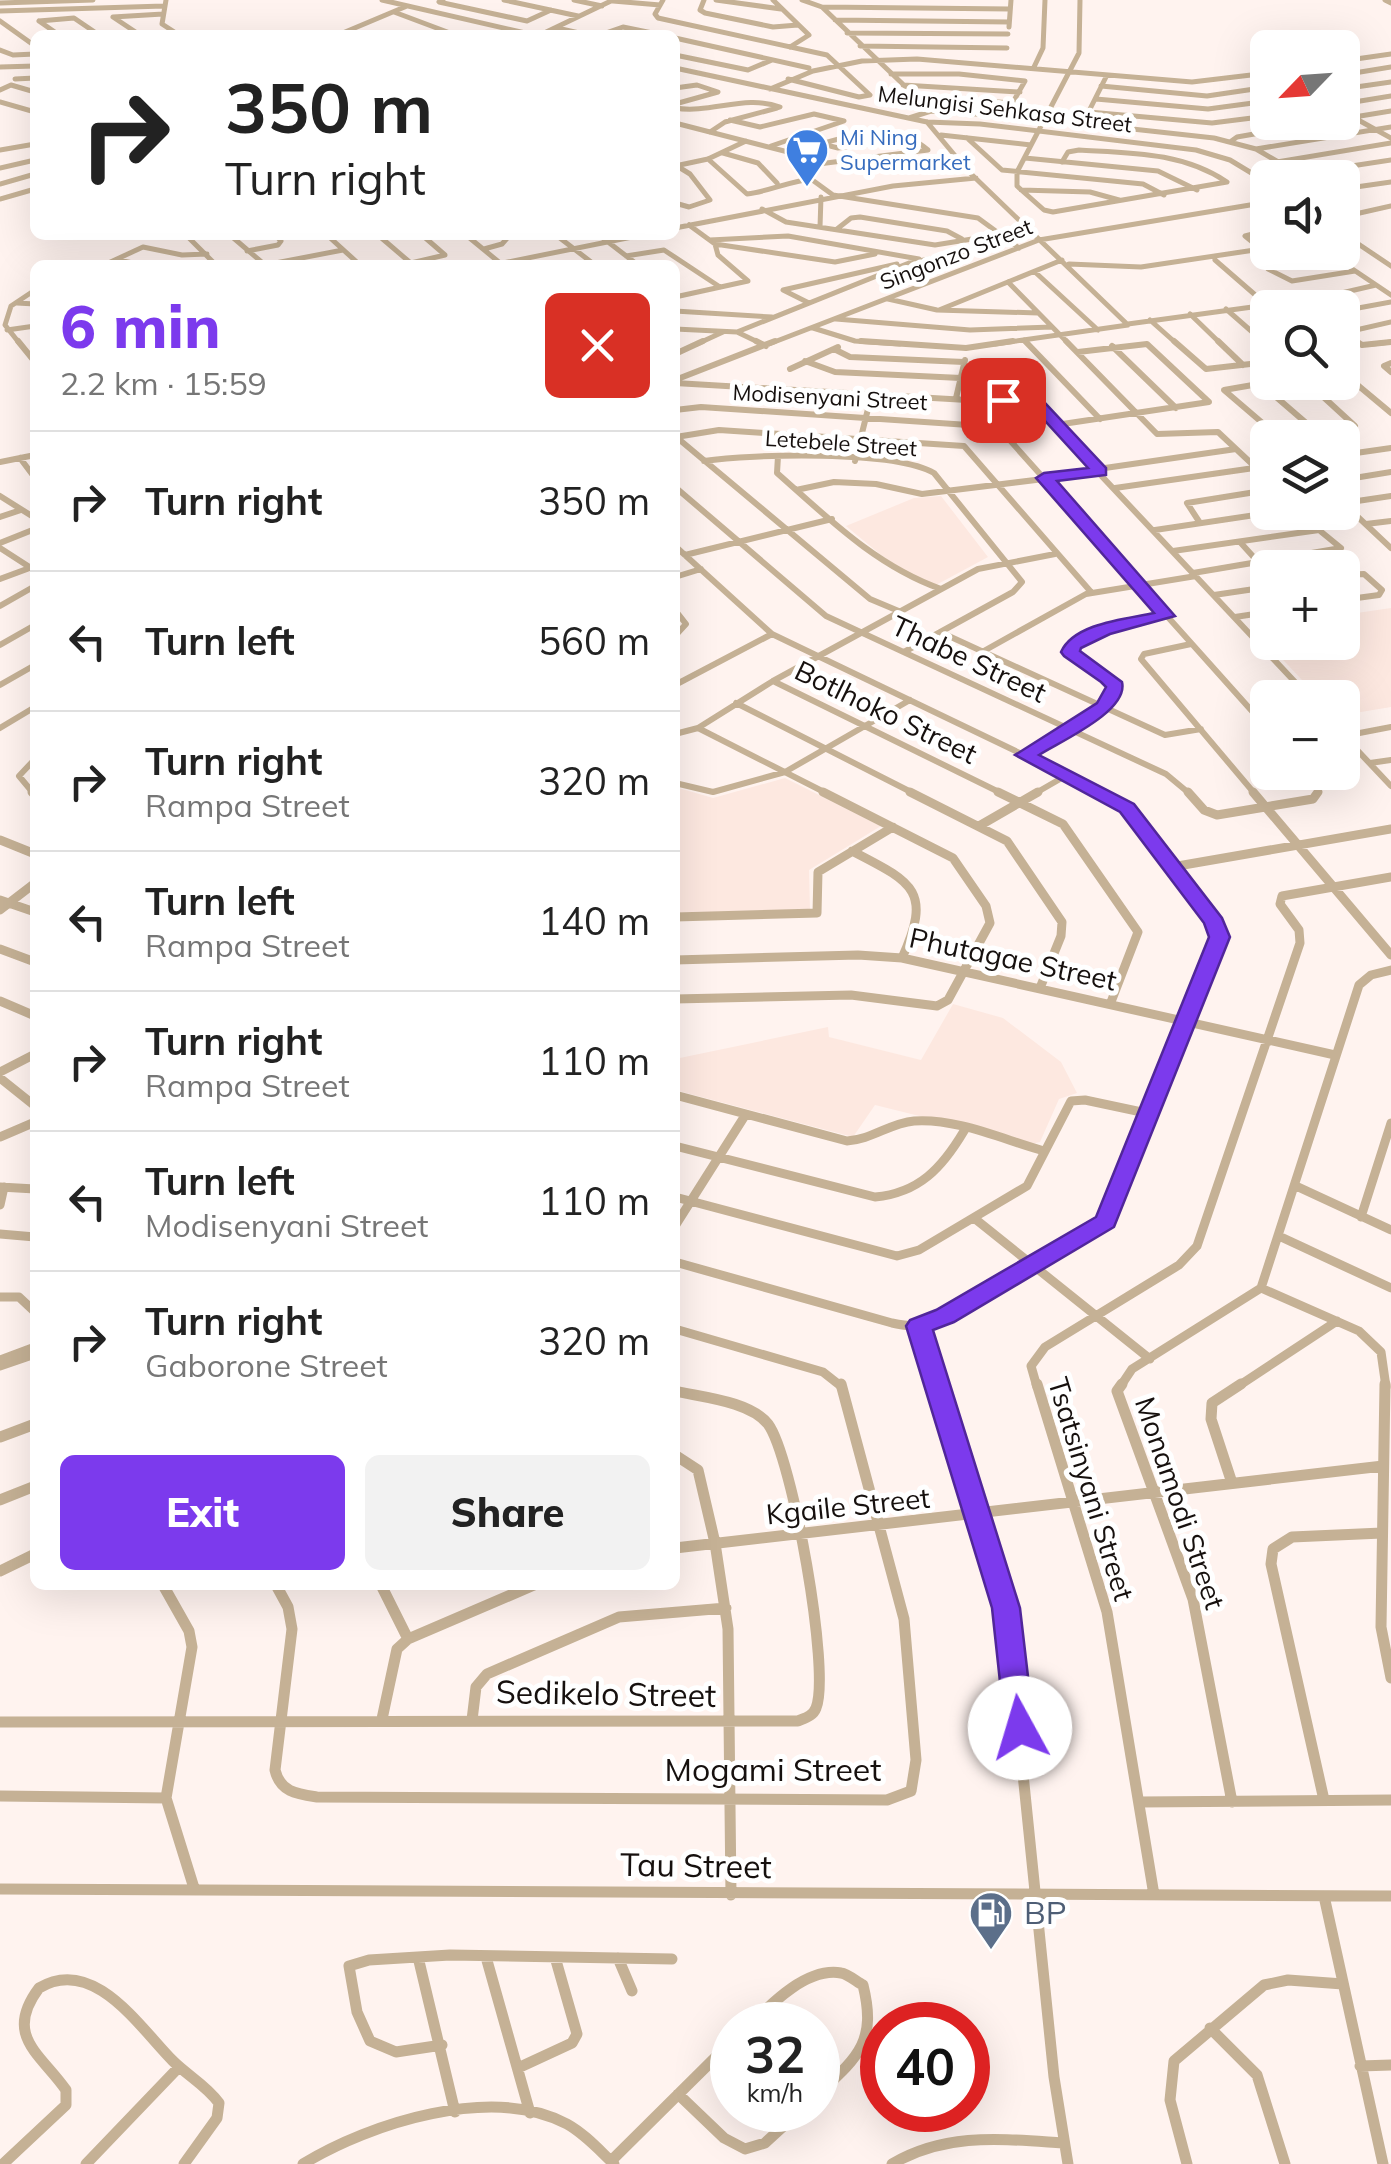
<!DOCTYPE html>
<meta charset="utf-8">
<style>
:root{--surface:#fff;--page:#f2f2f2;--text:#222;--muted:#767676;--line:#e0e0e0;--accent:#7c3aed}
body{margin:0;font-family:Mulish,sans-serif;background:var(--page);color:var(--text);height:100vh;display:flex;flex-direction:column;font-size:38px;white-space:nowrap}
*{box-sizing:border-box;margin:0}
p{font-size:32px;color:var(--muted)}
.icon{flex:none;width:55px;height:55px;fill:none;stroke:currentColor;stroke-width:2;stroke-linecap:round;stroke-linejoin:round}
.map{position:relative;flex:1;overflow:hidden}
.drawer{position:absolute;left:30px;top:260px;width:650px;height:1330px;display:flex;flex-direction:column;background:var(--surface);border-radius:15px;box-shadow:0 10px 40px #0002}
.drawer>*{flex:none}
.hud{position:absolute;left:30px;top:30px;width:650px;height:210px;border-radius:15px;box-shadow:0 10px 40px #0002;background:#fff;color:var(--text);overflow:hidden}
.needle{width:65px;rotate:245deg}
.buttons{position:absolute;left:1250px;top:30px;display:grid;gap:20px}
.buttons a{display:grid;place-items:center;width:110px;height:110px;border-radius:15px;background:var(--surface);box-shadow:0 10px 40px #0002;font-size:50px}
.speed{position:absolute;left:710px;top:2002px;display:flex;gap:20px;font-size:50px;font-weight:700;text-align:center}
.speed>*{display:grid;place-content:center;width:130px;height:130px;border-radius:50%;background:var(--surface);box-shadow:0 10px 40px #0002;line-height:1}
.speed small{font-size:25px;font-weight:400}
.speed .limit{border:15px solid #d22;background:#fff;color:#111}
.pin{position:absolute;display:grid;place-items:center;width:85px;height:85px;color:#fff;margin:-42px;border-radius:20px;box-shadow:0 5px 15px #0006}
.me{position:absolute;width:110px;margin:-55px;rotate:354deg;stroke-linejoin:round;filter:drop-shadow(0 0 8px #0008)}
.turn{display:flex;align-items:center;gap:35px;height:210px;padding:0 30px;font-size:45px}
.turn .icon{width:130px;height:130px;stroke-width:2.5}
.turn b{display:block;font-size:70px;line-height:85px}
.round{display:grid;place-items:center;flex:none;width:105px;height:105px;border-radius:15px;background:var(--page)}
.overview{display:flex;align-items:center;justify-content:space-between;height:170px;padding:0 30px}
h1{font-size:60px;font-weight:800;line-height:75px;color:var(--accent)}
.button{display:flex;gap:20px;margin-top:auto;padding:20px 30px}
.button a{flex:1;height:115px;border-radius:15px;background:var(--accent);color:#fff;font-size:40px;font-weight:800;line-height:115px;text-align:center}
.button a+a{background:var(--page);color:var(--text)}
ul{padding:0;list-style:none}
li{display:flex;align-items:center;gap:30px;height:140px;padding:0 30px;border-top:2px solid var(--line)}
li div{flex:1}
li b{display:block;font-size:38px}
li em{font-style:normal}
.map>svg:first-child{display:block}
</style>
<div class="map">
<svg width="1391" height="2164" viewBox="0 0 1391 2164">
<rect width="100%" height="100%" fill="#fff3ef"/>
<path fill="#fde8e0" d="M941,496L988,557L936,585L904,574L846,526L914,498Z
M1391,608V707L1343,715L1342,698L1318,697L1254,629L1267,627L1268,642H1342L1343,615Z
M785,778L881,826L809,870L810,911L675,913V787L713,798Z
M953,1004L1003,1018L1061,1062L1077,1093L1059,1099L1040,1142L1032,1144L875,1105L853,1137L675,1090V1059L828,1027L829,1037L921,1060Z"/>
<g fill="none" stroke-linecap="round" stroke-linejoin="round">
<path stroke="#c5b195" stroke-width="5" d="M166,0L162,24L179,35
M382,0L534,35
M443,0L439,2L527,21L551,10
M504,0L578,16
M574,0L602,6
M663,0L655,14L658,18L827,55L870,95L859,97L788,79
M704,0L700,10L705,13L773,27L798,25
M716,0L781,9
M773,0L809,35L790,47
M802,0L822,7L931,111
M1385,0L1391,3
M613,1L660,5
M0,3L93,0
M822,7L1010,9
M0,11L164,6
M394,12L450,33
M835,20L1009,22
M0,21L35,46
M39,21L74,18L99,35
M39,21L59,35
M1009,27L1011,0
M557,28L588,35
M847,33L1008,34
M447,34L478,35
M140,35L113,17L163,14
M338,35L407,6
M540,35L613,0
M600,35L623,27L662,35
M675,38L809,68
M860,46L1007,48
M0,50L13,55L35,54
M675,55L748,70L772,60
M1342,61L1391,54
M0,67L35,66
M1034,67L1043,48L1045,0
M675,68L927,122L980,124L1196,150L1230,160L1268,183
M891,74H959L1025,81L1005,116L931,111L909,118
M1107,75L1085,119L1087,124L1214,138L1256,149L1299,174L1391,160
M1342,75L1391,67
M15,79L35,78
M903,85L1020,92
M1101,86L1207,96L1268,87
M675,88L697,85L718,92L675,104
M770,89L813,71L862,61L917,59L1192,82L1268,73
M1342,89L1391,82
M0,90L11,85L35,92
M916,97L1014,103
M1096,99L1208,109L1268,101
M0,102L35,112
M1342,104L1391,96
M675,108C711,114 745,94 780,107L777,108
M1342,111L1391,138
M1089,112L1212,123L1268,116
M1342,119L1391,111
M730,120L760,127L814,114L844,121L771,146
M927,122L967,170L1128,325L995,344
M675,123L792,153L811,179L833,195L978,218L1019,248
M710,132L725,122L777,108
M941,135L1031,145
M795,137L838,148L917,139
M967,138L1002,170L1143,184L1164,195
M1230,142L1237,137L1323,122
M1256,149L1391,127
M0,150L35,144
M723,153L758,163L777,183
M1025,158L1158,171L1197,190
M708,159L747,194C770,191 787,182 811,179
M1062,162L1068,152L1079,150C1131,153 1182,152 1227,182L1053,212L1044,210L1017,186V172L1079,53L1080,0
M1277,162L1391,143
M675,166L708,159L746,141
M803,166L928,150C894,121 864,132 824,143
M0,168L35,160
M0,184L35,174
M1342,189L1391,182
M1021,190L1090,192L1119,200
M0,199L35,189
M675,203L689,207L710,200L690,174L677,166
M762,209L786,222L935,245L1003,234
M1342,217L1391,206
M689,225L715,244L835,262L875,254
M820,227L821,197
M675,228L893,186L976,178
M837,229L851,218L860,217L947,231L962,239
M1342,233L1391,266
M186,235L216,265
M230,235L265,265
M327,235L360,265
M378,235L413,265
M466,235L500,263
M556,235L595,265
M599,235L638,265
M710,240L788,236L919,259
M484,249L502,244L510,235
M1261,249L1245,236L1268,230
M247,251L278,245L281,241L275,235
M1327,252L1391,295
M626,256L664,250L720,287
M118,260L143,265
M1215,260L1268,306
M411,263L445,255L422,235
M1069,264L1141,267L1268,248
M104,265L143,247L182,255L207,254
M265,265L343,250
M493,265L642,235
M1268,269L1292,281L1355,271
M1268,269L1333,256
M1035,272L1098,330
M1008,282L1069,344
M675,297L748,281L718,255L715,244
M888,299L937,310L1038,313
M1307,301L1376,285
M17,303L35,304
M809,303L783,290L897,264
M1226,309L1266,344
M939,310L1062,260
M675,311L772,317
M1342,311L1391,302
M1190,314L1221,344
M836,319L970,330L1052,327
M1150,320L1177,344
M1128,324L1267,305
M813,328L855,341L900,344
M675,329L737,332L762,344
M7,330L35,326
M737,332L909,263L1013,242
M1343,333L1360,344
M1343,333L1391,322
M1024,340L1028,344
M20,344L5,325L11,306L35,290
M697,344L723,332
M769,344L1039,240L1268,202
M1373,344L1391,342"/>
<path stroke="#c5b195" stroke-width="6" d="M18,341L35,362
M756,341L766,346
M861,341L966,348L1013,341
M1025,341L1100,419
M1066,341L1157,434L1218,432L1268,479
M1174,341L1206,369L1268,362
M1218,341L1243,365
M1263,341L1268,346
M1356,341L1362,345L1391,342
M1112,346L1176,408
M834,349L850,357L964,362
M675,354L703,341
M805,361L835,372L961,378
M1391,363L1384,366L1391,372
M790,369L838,347
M1342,372L1391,413
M675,380L775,341
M1270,382L1224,390L1280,438
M675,383L1034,404L1310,698
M1261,384L1319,434
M956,398L965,360
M675,410L701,407L998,427L1268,729
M1056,425L1209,402L1147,344L1078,352
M675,436L870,599L901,612
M676,437L719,430L964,446L1091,592
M1296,438L1350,431L1355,426L1307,382
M1342,455L1391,448
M778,456L777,473C828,518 876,566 941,589
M20,458L35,478
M704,461C752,454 894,450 934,473L1022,582L1013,592L904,652
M855,461L872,393
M0,462L35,455
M1098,469L1236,449
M1342,480L1391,472
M675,487L826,616L1166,774L1190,794
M1115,488L1268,466
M796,490L834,482L876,484L922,494L1100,472
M0,496L35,518
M1342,502L1391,548
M1344,503L1391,496
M0,517L21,510
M1200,523L1187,503L1268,490
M1366,524L1391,521
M1155,530L1275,512
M1240,542L1259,563
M0,543L35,529
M675,546L772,634L1105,794
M0,548L31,568
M1173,551L1319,530L1341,548L1193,573
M685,555L832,519
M1342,575L1364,574L1382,590L1379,595L1342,600
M675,577L701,569
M0,579L35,566
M1214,595L1268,587
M0,606L35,586
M675,610L686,624L675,636
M1235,617L1268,612
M940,632L1165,735L1201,729
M1191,644L1144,654L1141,659L1255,794
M0,645L35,625
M982,652L1086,594L1196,576
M773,681L1003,794
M0,685L35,665
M675,685L772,634
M736,703L915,794
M0,728L35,707
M698,728L828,794
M675,734L698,728L773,681L978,569L1055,554
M1342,734L1391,786
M1344,736L1391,727
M1024,755L1090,715L1115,686L1070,652C1082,627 1141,621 1166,616
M1370,763L1391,760
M1305,772L1319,791L1317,794
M675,783L713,792L785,772L910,700
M34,794L19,776L35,759
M1034,794L1067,775"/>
<path stroke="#c5b195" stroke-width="9" d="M32,792L35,795
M910,792L1007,841L1062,922L1061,936L1040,988
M998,792L1063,824L1138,932L1111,1002
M1188,792L1204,810L1217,815L1313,799L1318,792
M1253,792L1391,955
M979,826L1038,792
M0,840L35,854
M852,851C912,882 933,890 902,958
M1172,867L1391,829
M0,900L35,912
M0,910L35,883
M675,917L817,913L818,872L893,827
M0,949L35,962
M675,960L858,955L902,958L1335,1055
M675,999L851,995L937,1006L948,1000L990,923L986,906L953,858L823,792
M0,1001L35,1016
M0,1072L35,1054
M0,1078L35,1106
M675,1095L847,1141C871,1140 890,1123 914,1121C957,1118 1004,1140 1044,1151
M0,1137L35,1122
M675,1146L875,1197C919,1193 942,1168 964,1131
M1296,1186L1391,1230
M0,1187L35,1189
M675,1197L897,1256L919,1250L1027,1186L1071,1101L1085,1100L1151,1114
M0,1205L4,1187
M1361,1217L1391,1123
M974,1218L1150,1359
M675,1226L746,1114
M0,1234L35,1237
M1281,1237L1391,1288
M675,1262L892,1323C902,1325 912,1327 923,1325C960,1318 1083,1242 1110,1214L1220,937L1214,923L1131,812L1100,792
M1261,1288L1359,1331L1381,1352L1386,1387
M0,1297H19L35,1312
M919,1326L938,1387
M675,1329L823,1372L842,1387
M0,1360L35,1347
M0,1366L35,1354
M1037,1387L1031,1366L1045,1347L1179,1265L1197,1246L1300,943L1299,930L1280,904L1282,896L1391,877
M1120,1387L1132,1369L1261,1288L1359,985L1371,975L1391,970
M1237,1387L1337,1321"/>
<path stroke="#c5b195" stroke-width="11" d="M937,1384L1006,1608L1054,2077L1068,2164
M1037,1384L1107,1612L1154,1895
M1122,1384L1117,1391L1193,1599L1232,1802
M1385,1384L1381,1627L1391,1678
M0,1437L35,1424
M675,1455L698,1470L715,1543L728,1629L731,1895
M1232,1483L1211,1419L1212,1403L1241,1384
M0,1500L35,1486
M675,1548L1383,1466
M0,1571L35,1554
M163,1585L189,1631L192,1647L166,1798L194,1888
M276,1585L288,1607L292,1629L275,1770C280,1792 297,1794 317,1797L887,1800L911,1791L916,1760L904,1619L841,1384
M381,1585L408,1639
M382,1719L397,1649L408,1639L534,1585
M472,1720L476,1687L487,1674L619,1617L726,1608
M0,1722L798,1721C805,1718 813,1716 816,1708C831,1672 792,1456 768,1424C750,1401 701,1397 675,1391
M0,1796L166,1798
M1324,1800L1271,1564L1273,1549L1292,1537L1382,1533
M1140,1802L1391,1800
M0,1889L1391,1896
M1324,1896L1383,2164
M418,1957L455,2112
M486,1957L530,2113
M618,1958L632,1991
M750,2025C771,2004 807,1967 841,1973C848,1974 857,1982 863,1985C877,2042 858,2057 818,2094
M1210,2028L1257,2075L1285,2164
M442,2045L396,2052L370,2041L357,2012L349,1966L369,1960L450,1955L672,1959
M1360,2066L1391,2065
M518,2068L572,2043L577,2034L555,1957
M678,2094L724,2138L745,2149L765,2143L801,2110
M611,2161L732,2041
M3,2164L66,2105V2090C41,2054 3,2036 39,1988C94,1955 140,2028 173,2061C188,2076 206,2085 219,2103L217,2118L184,2164
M86,2164L179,2067
M303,2164C370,2123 492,2084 567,2124C585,2134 599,2150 614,2164
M892,2164C946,2132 1002,2139 1062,2143
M1187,2164L1170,2100L1174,2061L1264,1985L1288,1980L1343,1984"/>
</g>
<path fill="#7c3aed" stroke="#51269a" stroke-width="2.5" d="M1003,396L1045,403L1106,468V475L1057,481L1175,616L1110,634L1081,648L1080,651L1122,682C1129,711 1061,741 1039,755L1134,804L1222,918L1230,937L1114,1227L954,1322L933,1330L1020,1608L1034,1728L1030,1736L1020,1740L1009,1736L1005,1728L992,1608L906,1326L910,1320L936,1310L1096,1217L1209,937L1204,923L1120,812L1015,755L1097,703L1106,687L1101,682L1064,656L1061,652C1074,623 1126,619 1154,613L1036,478L1044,473L1088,468L1035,410L998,404V397Z"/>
<defs>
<g id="supermarket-pin" transform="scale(2.25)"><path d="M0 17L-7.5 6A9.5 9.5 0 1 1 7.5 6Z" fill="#3f7fe0" stroke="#fff"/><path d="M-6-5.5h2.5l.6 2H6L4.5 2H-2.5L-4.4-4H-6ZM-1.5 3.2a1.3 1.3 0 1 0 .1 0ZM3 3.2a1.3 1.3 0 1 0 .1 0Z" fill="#fff"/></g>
<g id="fuel-pin" transform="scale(2.25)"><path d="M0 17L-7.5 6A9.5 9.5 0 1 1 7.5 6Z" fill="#5c6f8a" stroke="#fff"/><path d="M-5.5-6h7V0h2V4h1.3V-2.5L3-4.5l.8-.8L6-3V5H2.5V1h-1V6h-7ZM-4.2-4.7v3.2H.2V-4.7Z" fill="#fff"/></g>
</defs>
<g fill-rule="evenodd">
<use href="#supermarket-pin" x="807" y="150"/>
<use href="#fuel-pin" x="991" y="1913"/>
</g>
<g text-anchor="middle" stroke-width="10" stroke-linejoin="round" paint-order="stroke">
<g font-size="22" fill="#16100e" stroke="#fff">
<text transform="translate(1005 109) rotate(7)" y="8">Melungisi Sehkasa Street</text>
<text transform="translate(956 254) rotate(-21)" y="8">Singonzo Street</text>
<text transform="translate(830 397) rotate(3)" y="8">Modisenyani Street</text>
<text transform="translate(841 443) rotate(4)" y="8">Letebele Street</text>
</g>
<g font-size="22" fill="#366cbe" stroke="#fff" text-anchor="start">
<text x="840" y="145">Mi Ning<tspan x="840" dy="25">Supermarket</tspan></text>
</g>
<g font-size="28" fill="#16100e" stroke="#fff">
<text transform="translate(969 659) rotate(25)" y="10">Thabe Street</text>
<text transform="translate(886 712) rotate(26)" y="10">Botlhoko Street</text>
<text transform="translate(1013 959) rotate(12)" y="10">Phutagae Street</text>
<text transform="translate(1091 1489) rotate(73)" y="10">Tsatsinyani Street</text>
<text transform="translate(1180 1503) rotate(71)" y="10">Monamodi Street</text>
<text transform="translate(848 1506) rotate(-6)" y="10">Kgaile Street</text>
</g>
<g font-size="32" fill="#16100e" stroke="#fff">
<text transform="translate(606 1694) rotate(1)" y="11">Sedikelo Street</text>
<text x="773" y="1781">Mogami Street</text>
<text transform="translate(696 1866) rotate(1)" y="11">Tau Street</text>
</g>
<g font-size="32" fill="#4e5e75" stroke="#fff" text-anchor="start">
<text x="1024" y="1924">BP</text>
</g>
</g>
</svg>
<div class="buttons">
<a><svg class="needle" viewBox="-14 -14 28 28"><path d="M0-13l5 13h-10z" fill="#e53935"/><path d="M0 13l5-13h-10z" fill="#767676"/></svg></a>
<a><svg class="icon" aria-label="sound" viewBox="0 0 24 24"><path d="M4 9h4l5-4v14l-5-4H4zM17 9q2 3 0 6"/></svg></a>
<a><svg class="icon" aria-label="search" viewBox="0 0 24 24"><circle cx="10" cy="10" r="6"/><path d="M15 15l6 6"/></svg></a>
<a><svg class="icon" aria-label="layers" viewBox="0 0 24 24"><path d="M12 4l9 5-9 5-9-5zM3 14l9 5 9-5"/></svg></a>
<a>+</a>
<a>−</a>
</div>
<div class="speed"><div>32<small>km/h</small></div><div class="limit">40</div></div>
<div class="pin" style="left:1003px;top:400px;background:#d93025"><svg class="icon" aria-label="arrive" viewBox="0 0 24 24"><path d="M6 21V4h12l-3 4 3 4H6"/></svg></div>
<svg class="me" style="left:1020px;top:1728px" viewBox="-20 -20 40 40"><circle r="19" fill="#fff"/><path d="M0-13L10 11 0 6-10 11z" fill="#7c3aed"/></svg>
<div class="hud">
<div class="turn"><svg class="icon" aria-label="right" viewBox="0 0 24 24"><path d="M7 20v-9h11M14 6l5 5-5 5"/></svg><div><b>350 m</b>Turn right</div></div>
</div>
<section class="drawer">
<div class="overview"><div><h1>6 min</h1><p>2.2 km · 15:59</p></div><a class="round" style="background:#d93025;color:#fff"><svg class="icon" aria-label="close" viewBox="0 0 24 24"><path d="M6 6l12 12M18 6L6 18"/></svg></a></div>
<ul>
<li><svg class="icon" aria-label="right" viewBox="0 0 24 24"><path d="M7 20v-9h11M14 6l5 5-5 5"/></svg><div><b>Turn right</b></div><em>350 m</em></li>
<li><svg class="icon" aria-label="left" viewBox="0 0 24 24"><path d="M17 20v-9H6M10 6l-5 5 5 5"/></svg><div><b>Turn left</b></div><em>560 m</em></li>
<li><svg class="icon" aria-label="right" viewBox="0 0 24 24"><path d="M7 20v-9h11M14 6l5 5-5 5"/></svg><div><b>Turn right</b><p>Rampa Street</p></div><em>320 m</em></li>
<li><svg class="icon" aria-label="left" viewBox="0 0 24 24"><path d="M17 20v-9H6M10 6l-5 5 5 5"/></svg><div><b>Turn left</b><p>Rampa Street</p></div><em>140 m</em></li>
<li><svg class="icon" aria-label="right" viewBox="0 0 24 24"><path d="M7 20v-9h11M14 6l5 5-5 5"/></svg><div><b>Turn right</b><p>Rampa Street</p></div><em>110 m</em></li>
<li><svg class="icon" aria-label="left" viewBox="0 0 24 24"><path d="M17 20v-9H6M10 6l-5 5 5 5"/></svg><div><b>Turn left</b><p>Modisenyani Street</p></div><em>110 m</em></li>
<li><svg class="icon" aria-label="right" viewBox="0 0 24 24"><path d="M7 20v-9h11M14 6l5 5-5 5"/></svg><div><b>Turn right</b><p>Gaborone Street</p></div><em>320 m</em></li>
</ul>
<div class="button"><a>Exit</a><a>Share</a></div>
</section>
</div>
